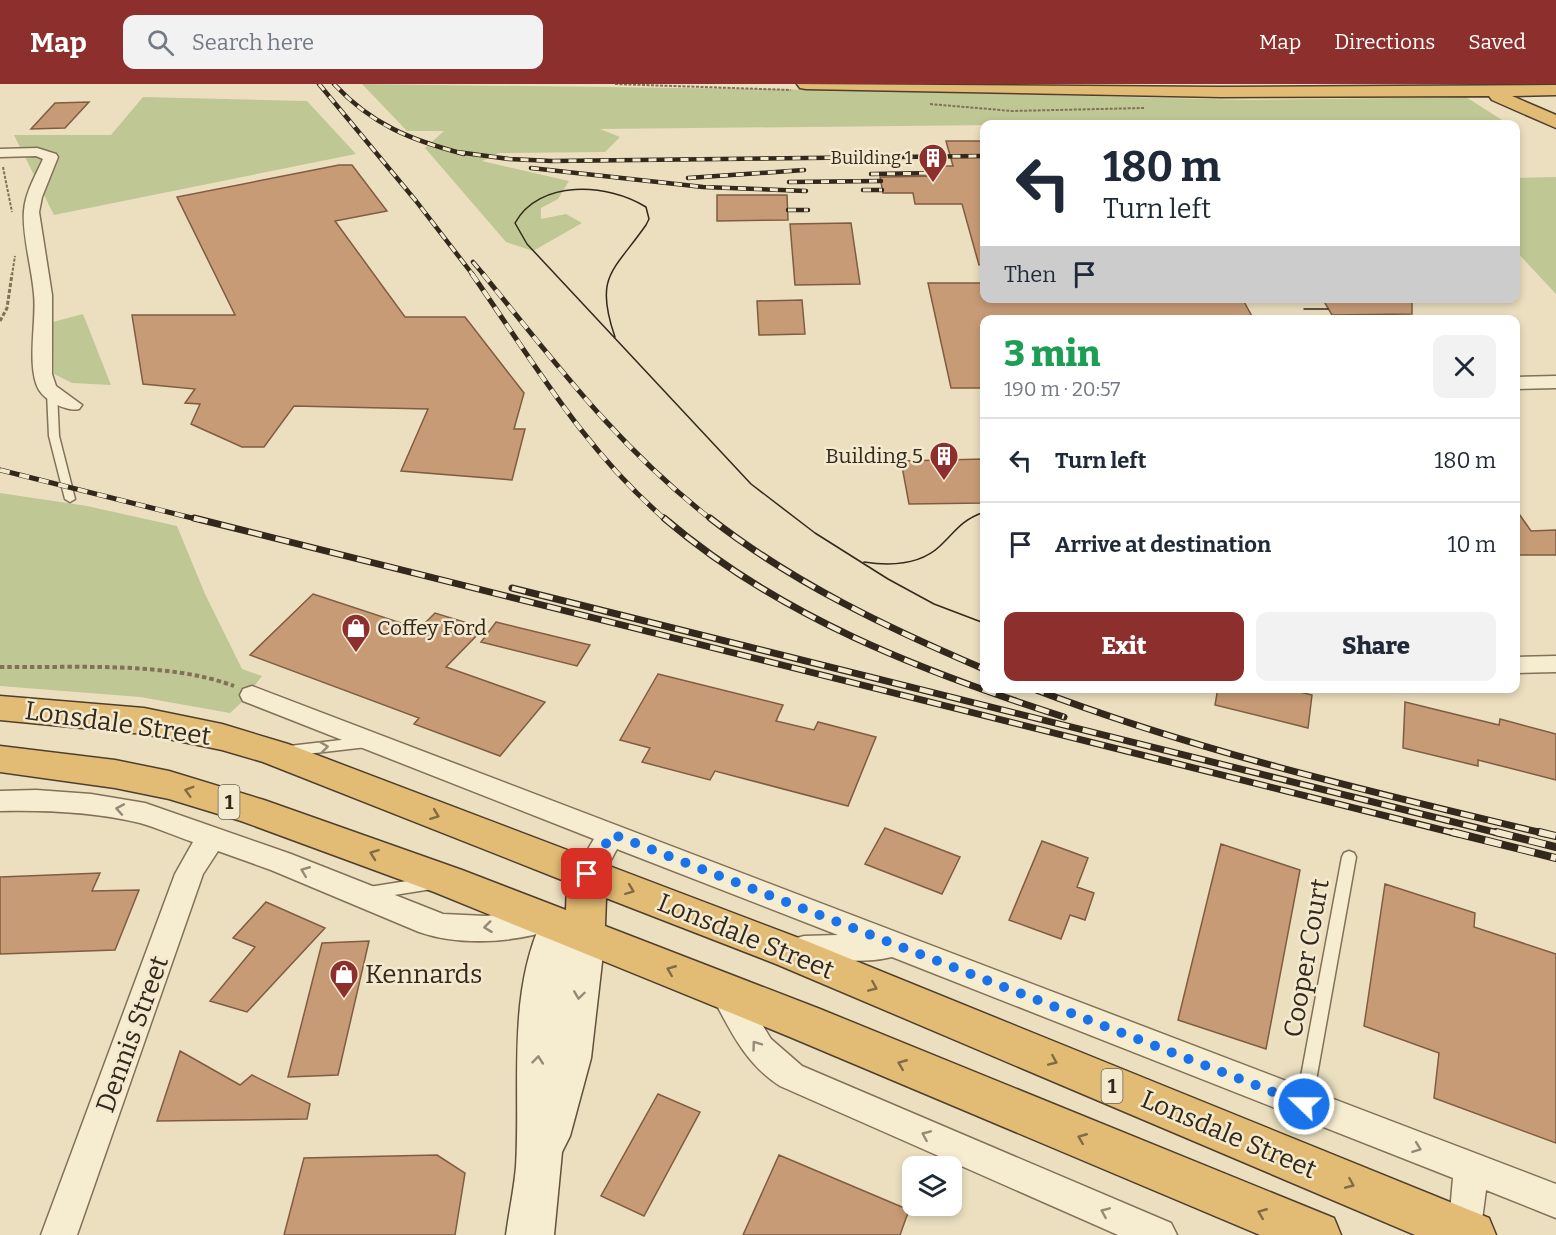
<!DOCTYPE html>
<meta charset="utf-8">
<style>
:root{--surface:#fff;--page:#f2f2f3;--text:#1f2937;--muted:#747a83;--line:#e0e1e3;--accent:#8d2f2c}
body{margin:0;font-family:Bitter,serif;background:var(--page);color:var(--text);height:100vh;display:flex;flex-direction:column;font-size:22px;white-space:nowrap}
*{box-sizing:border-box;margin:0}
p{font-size:20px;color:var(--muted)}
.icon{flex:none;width:33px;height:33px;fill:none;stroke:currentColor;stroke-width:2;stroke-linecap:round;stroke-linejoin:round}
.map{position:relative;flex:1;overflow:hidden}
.side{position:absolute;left:980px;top:231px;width:540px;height:378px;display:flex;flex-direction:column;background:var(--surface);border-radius:12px;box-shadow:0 3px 9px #0003}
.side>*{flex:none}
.top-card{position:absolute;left:980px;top:36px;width:540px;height:183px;border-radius:12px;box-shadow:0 3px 9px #0003;background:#fff;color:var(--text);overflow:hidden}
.buttons{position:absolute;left:902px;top:1072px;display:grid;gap:12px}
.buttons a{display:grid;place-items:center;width:60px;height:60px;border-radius:12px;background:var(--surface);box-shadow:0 3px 9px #0003;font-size:30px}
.pin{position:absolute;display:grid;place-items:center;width:51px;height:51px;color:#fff;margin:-26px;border-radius:12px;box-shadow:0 3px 9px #0006}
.me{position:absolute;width:66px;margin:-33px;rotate:292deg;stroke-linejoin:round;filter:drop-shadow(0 0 4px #0008)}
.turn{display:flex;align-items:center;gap:21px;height:126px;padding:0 24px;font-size:27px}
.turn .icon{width:78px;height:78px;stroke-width:2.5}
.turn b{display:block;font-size:42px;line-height:51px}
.then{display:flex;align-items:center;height:57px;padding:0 24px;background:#0003;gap:12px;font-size:22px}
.round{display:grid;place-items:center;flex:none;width:63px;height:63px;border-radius:12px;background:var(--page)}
.summary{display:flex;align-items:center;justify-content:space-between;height:102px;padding:0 24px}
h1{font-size:36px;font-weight:800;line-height:45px;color:#1e9e55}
.cta{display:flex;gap:12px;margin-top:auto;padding:12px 24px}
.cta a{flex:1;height:69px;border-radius:12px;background:var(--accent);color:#fff;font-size:24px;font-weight:800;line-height:69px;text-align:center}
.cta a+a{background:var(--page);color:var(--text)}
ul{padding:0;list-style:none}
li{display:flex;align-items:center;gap:18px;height:84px;padding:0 24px;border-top:2px solid var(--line)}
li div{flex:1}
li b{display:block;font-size:22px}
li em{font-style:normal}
header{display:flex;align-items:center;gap:36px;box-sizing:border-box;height:84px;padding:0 30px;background:var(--accent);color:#fff}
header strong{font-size:28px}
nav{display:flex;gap:33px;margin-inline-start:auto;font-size:21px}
.search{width:420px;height:54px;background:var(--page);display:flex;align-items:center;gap:15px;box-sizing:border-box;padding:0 21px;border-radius:12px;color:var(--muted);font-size:22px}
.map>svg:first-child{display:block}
</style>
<header>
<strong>Map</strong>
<div class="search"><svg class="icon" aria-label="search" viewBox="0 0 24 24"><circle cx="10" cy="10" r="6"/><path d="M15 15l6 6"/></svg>Search here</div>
<nav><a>Map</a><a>Directions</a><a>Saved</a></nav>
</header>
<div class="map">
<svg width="1556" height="1151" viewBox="0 0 1556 1151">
<rect width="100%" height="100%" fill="#ebdfbf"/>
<path fill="#bfc894" d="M362,0L835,6L1250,16L1466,13L1502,36L600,45L620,53L605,68L499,69L482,77L569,97L558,115L541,124V135L566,130L582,139L533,167L506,158L425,64L444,47H407Z
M143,13L307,17L356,70L54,131L14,51H111Z
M1556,93V210L1515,166V94Z
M83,230L111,301L72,299L54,290L53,238Z
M0,409L87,422L177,442L205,510L242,585L262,592L242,618L230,629L140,613L0,602Z"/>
<path fill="#c79b76" stroke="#805c40" stroke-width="1.5" d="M89,18L65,44L31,45L55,19Z
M946,57H984V180L979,181L962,120H915L913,109H883L880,93L938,92L935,82H953Z
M339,81H352L387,127L335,137L405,233H465L524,309L514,345H525L512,396L401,387L428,325L294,322L264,363H242L191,340L200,320L185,319L195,305L143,300L132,231H235L177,113Z
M717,111H787L788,136L717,137Z
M851,139L860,200L795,201L790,140Z
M928,199H984V214H1242L1254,236H984V304H951Z
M1322,214H1412V230L1332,231Z
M802,216L805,250L759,251L757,217Z
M984,375V419L909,420L901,377Z
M1515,424L1531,447L1556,446V471H1515Z
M313,510L419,545L435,529L484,544L446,583L545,618L500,672L414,640L419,634L250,571Z
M496,538L590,561L577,582L481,558Z
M658,590L783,621L776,637L814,646L818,638L876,653L848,722L715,687L710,696L642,678L650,664L620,656Z
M1218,604H1284L1312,611L1308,644L1215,621Z
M1405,618L1499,641L1500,635L1556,650V696L1478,676V682L1403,664Z
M885,744L960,773L942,810L865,780Z
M1042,757L1088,774L1077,803L1094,809L1085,836L1070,831L1061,855L1009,836Z
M1221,760L1300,786L1266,965L1178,936Z
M100,789L92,807L139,806L115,866L0,870V793Z
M1385,800L1475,829L1474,843L1556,870V1059L1434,1014L1439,969L1364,942Z
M266,818L325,844L247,928L210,917L255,863L233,854Z
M369,857L338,991L288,993L322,859Z
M180,967L240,1001L252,991L310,1020L307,1035L157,1037Z
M658,1010L700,1028L644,1132L601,1112Z
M437,1071L465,1089L455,1151H284L304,1074Z
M779,1071L909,1126L900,1151H743Z"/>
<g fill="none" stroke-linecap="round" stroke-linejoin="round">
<g stroke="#827058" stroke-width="3">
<path id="service" d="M52,305L57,308L59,352L75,415L70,418L65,415L49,352L47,308Z
M367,653L372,655L373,658L372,661L367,663L289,672L284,670L283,667L284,664L289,662Z
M1349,767L1354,769L1356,773L1312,1019L1310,1024L1304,1027L1298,1024L1296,1019L1342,773L1344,769Z
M432,793L437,795L439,799L437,803L432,805L369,815L364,813L362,809L364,805L369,803Z"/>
</g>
<g stroke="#827058" stroke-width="3">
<path id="minor" d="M37,64L56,70L58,73L42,113L39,128L52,211V290L56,302L82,321L79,325C67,328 46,317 39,306C26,283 37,236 34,210C32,185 22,150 24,127C25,109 36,91 43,75L36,72L0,73V65Z
M1556,292V304L1515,305V293Z
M1556,572V588L1515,589V573Z
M252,602L1556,1100V1134L1486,1106L1480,1151H1448L1453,1094L892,873C868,879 845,876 820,876C806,876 795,881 782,876L777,867L782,858L804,852L838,851L617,765C607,782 601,806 577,798L573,790L594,755L243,617L240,611L243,605Z
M36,706L91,710L145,719L291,770L443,830L486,832L544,824L554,827L559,836L554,845C514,859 459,862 419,848L271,786L218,767L203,790L77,1151H41L175,790L193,758C175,752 158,744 140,739C94,728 47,726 0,727V707Z
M725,894L736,898L771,955L802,982L1171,1139L1177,1151H1118L780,1002C747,981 732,950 714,916L710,907L714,898Z"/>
</g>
<g stroke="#63513c" stroke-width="3">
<path id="secondary" d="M559,825L573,830L577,838L585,835L599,840L605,852L591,974L570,1052L562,1068L554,1151H506C509,1128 514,1106 516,1083C521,999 506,908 545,830Z"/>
</g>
<g stroke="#4f3e2d" stroke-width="3">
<path id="trunk" d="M797,0L1221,3L1556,1V11L1512,12L1556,31V44L1492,16L1489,12L1221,13L806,5L800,4Z
M0,612L144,624L222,640L288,660L804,856L1472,1127L1489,1134L1496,1151H1415L776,880L606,814L605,842L820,925L1334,1134L1341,1151H1260L790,953L434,808L241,737L169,715L115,704L0,688V662L115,676L169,687L264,716L462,786L566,826L567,798L263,678L222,666L144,650L0,636Z"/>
</g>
<path stroke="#827058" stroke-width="2" stroke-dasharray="3 1.5" stroke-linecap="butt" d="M615,0L791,6
M930,20L1012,27L1144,24
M3,83L12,128
M12,191L15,172"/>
<path stroke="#827058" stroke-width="3" stroke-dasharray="4 2" stroke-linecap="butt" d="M0,237L7,224L12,190"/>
<path stroke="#827058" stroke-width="4" stroke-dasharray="4.5 3" stroke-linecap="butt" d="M0,583C71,584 168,577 234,602"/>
<use href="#service" fill="#f6edd1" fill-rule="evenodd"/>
<use href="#minor" fill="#f6edd1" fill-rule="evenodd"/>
<use href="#secondary" fill="#f6edd1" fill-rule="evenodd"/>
<use href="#trunk" fill="#e2bc74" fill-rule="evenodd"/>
<path stroke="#32281c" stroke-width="1.5" d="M1244,218H1259
M1304,225H1328
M1252,233H1268
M615,253C594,192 613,188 646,141L649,135L646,123C608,99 539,95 515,139L527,160L751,400L815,449L888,495L934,520L984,539
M864,478C890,482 920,481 940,462C957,446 960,437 984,428"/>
<g stroke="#32281c" stroke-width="4.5">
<path id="rail-far3" d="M319,0L416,117L473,191
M334,0C372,41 411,56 464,70
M457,68L509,75L552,77L984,72
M531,84L703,103L806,107
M871,90L937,89
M688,94L804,86
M789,98L881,97
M863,106H882
M788,126H808
M473,178L484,191"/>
</g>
<g stroke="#32281c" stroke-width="5">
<path id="rail-far2" d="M472,190C532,276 585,367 666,436
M483,190C557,281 618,363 712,436
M0,386L200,436"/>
</g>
<g stroke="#32281c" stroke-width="7">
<path id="rail-far1" d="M194,434L1458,750
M664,434C780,533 921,587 1064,633
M710,434C793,499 888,544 984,585
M512,504L1502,750
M1031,604C1198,668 1372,708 1546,750"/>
</g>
<g stroke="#32281c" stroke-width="8">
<path id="rail" d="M1452,748L1556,774
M1496,748L1556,763
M1539,748L1556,752"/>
</g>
<use href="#rail-far3" stroke="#f3e9ce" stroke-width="3" stroke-dasharray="8" stroke-linecap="butt"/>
<use href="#rail-far2" stroke="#f3e9ce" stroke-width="4" stroke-dasharray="10" stroke-linecap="butt"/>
<use href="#rail-far1" stroke="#f3e9ce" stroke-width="4.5" stroke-dasharray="14" stroke-linecap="butt"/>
<use href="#rail" stroke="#f3e9ce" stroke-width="6" stroke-dasharray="17" stroke-linecap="butt"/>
</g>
<defs><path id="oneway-chevron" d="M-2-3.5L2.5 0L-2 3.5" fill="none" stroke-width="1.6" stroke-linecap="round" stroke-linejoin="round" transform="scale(1.5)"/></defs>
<g stroke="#948a76">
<use href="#oneway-chevron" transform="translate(324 663) rotate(-7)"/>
<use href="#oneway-chevron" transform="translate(120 725) rotate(-170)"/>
<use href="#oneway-chevron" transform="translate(305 787) rotate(-158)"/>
<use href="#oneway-chevron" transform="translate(488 843) rotate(173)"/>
<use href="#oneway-chevron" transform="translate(579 911) rotate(98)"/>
<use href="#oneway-chevron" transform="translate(756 961) rotate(-126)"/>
<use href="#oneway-chevron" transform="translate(538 976) rotate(-84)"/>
<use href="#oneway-chevron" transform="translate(926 1051) rotate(-157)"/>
<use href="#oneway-chevron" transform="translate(1417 1064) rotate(21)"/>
<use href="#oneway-chevron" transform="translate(1105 1128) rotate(-157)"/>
</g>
<g stroke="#816b44">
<use href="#oneway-chevron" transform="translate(189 707) rotate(-164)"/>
<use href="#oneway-chevron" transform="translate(435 731) rotate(21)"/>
<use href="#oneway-chevron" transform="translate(374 770) rotate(-160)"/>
<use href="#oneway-chevron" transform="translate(630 806) rotate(21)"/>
<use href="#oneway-chevron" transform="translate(671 886) rotate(-158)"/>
<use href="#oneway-chevron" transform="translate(873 903) rotate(23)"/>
<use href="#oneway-chevron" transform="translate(1053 977) rotate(23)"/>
<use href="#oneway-chevron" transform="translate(902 980) rotate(-158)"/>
<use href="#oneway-chevron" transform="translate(1082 1054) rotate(-158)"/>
<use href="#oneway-chevron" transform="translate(1350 1100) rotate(23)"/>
<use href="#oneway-chevron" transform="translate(1262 1129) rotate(-158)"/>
</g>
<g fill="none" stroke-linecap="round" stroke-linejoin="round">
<path stroke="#1a73e8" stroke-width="10" stroke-dasharray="0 18" d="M587,790L612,750L1304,1020"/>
</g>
<defs>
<g id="building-pin" transform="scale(1.5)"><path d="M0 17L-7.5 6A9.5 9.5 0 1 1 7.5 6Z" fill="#8d2f2c" stroke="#f3e9ce"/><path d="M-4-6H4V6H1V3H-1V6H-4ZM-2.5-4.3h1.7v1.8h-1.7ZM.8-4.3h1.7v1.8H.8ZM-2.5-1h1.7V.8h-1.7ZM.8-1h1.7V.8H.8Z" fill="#fff"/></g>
<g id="shop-pin" transform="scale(1.5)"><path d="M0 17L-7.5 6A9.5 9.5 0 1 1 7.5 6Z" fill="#8d2f2c" stroke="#f3e9ce"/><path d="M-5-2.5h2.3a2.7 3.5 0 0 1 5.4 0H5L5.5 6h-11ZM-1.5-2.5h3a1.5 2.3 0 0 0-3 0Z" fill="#fff"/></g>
</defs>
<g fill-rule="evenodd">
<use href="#building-pin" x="933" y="74"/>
<use href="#building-pin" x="944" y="372"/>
<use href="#shop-pin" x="356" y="544"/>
<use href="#shop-pin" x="344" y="890"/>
</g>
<g text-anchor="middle" stroke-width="5" stroke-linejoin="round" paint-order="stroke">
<g font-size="18" fill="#32281c" stroke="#f3e9ce" text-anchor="end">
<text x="912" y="80">Building 1</text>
</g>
<g fill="#f3e9ce" stroke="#6c6251" stroke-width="1.5">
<rect x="218.5" y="701" width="21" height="34" rx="4.5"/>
<rect x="1101.5" y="985" width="21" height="34" rx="4.5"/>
</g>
<g font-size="20" font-weight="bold" fill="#32281c">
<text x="229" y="725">1</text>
<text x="1112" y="1009">1</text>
</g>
<g font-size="21" fill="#32281c" stroke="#f3e9ce" text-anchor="end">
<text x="923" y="379">Building 5</text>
<text x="377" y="551" text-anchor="start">Coffey Ford</text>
</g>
<g font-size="26" fill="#32281c" stroke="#f3e9ce">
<text transform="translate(118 639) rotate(8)" y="9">Lonsdale Street</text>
<text transform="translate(746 852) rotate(22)" y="9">Lonsdale Street</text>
<text transform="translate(1306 874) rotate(-80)" y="9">Cooper Court</text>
<text transform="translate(132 950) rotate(-70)" y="9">Dennis Street</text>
<text transform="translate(1229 1050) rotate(23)" y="9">Lonsdale Street</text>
</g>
<g font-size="26" fill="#32281c" stroke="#f3e9ce" text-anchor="start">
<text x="365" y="899">Kennards</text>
</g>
</g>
</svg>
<div class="buttons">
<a><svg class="icon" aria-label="layers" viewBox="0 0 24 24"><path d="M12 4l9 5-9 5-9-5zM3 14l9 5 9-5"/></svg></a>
</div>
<div class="pin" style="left:587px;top:790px;background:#d93025"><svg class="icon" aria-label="arrive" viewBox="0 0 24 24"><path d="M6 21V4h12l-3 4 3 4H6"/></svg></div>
<svg class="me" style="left:1304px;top:1020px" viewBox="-20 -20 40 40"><circle r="17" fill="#1a73e8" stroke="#fff" stroke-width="3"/><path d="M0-11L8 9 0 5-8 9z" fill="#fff"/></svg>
<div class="top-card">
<div class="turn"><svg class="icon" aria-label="left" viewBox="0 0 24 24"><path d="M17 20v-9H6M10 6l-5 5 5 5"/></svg><div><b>180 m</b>Turn left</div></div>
<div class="then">Then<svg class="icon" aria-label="arrive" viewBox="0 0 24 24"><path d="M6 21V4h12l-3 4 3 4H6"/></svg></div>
</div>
<section class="side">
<div class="summary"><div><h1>3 min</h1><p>190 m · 20:57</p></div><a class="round"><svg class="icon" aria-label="close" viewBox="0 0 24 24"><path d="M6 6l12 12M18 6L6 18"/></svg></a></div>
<ul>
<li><svg class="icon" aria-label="left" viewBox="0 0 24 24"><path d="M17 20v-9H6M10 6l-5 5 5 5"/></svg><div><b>Turn left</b></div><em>180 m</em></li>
<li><svg class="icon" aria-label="arrive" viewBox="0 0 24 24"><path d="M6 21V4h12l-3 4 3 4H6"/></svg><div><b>Arrive at destination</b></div><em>10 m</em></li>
</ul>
<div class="cta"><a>Exit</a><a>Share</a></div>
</section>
</div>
